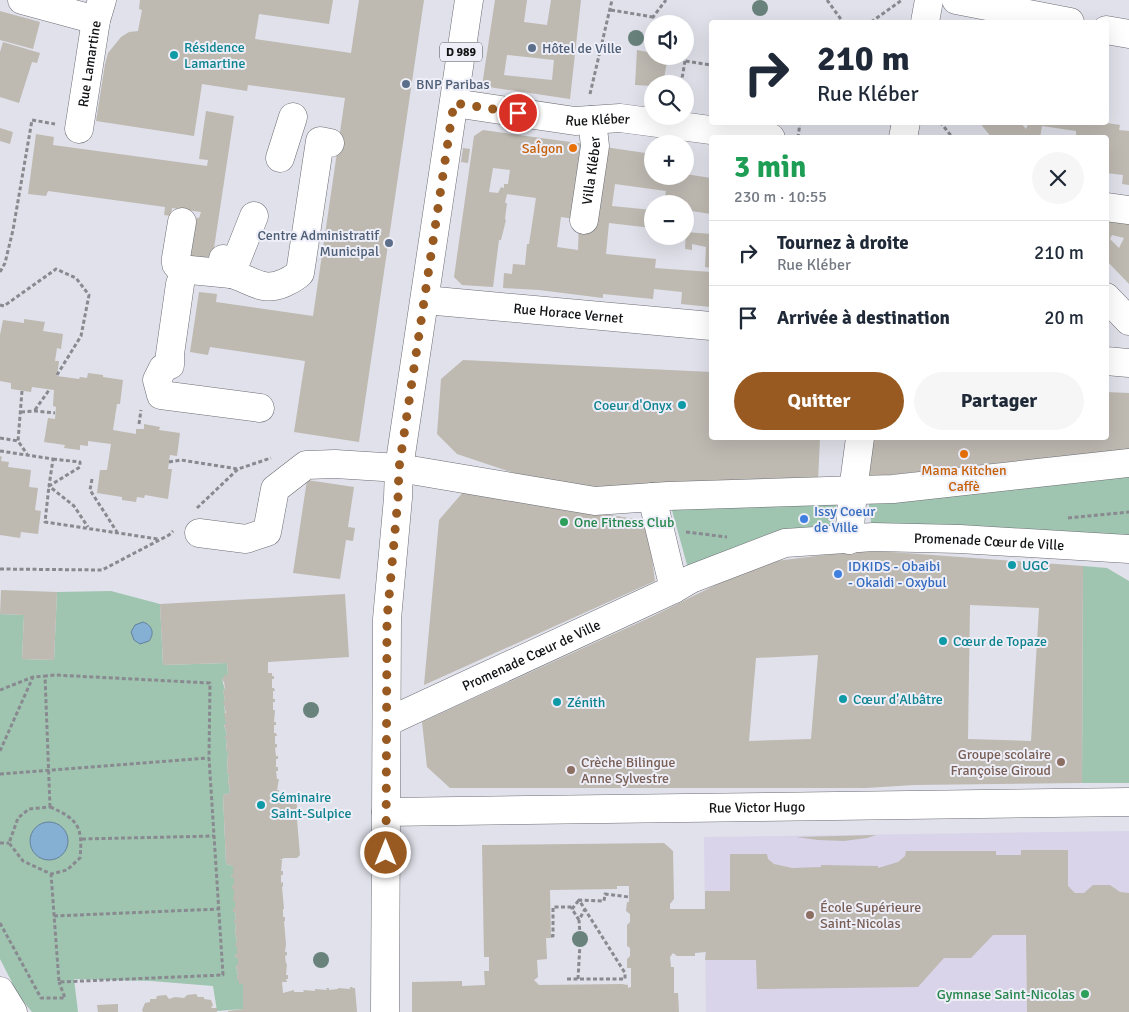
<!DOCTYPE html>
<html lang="fr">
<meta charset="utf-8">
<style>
:root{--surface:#fff;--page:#f6f6f7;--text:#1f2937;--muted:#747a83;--line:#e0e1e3;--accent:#985a20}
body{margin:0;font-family:Signika,sans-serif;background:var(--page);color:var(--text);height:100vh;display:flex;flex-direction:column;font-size:19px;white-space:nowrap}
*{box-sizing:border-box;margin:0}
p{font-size:16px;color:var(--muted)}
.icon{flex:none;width:28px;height:28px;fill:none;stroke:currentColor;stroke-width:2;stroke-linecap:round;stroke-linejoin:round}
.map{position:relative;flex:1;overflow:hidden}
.drawer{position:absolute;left:709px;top:135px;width:400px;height:305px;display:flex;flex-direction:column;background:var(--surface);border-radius:5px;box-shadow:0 5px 20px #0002}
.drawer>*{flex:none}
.hud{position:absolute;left:709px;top:20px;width:400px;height:105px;border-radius:5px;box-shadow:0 5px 20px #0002;background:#fff;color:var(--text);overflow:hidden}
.controls{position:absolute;left:644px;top:15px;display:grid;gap:10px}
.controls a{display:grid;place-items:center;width:50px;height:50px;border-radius:50%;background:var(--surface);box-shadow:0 5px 20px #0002;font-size:25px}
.pin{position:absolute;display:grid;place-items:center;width:42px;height:42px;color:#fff;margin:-21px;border:2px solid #fff;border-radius:50%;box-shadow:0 1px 5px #0007}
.me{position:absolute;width:55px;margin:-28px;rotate:0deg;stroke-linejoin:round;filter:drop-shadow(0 0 4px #0008)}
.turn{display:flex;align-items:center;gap:18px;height:105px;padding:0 25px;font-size:22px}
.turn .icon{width:65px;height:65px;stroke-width:2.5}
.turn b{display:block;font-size:35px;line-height:42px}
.round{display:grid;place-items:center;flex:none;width:52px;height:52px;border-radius:26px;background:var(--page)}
.summary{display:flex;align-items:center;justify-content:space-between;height:85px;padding:0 25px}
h1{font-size:30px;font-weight:700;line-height:38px;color:#1e9e55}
.primary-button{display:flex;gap:10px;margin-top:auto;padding:10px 25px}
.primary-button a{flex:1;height:58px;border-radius:30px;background:var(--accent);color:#fff;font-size:20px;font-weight:700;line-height:58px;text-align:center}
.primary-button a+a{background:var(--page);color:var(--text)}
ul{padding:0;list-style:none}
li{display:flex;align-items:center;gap:15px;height:65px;padding:0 25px;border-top:1px solid var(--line)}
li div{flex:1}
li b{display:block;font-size:19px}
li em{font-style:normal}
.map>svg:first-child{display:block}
</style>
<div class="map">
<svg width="1129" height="1012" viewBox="0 0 1129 1012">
<rect width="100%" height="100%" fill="#e0e1ea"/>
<path fill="#d9d4ea" d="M1129,831V900L1025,901L1027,1012H706L704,837Z"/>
<path fill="#9fc5b0" d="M1129,463V549L873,537L867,490Z
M839,490L830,540L691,579L668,496Z
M1083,566L1107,568L1129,581V783H1082Z
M111,591L160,604L163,665L227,663L228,675L222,679L225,690H223L225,701L224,702L226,724L224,725L227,735L225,738L227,739L226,751H228L227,773L229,774L228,785H229L230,793L223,795L226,864L233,866V874H231L232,877H234V897H233V901H235V908H233L235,912L236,919L234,920V923H236L235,934L236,935L237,943H235V946H237V954L235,955L236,958H238V965L236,966L238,976L237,977V980H239V984H243V1009L217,1011L213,986L151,981L74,979L78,1012H32L19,996L0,959V614L24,615L22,659L54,660L57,592Z"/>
<path fill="#86b0d3" stroke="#63819a" d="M143,622C152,625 155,633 149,641L140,644L134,640L131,632L135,625Z
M30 841a19 19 0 1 1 38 0a19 19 0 1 1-38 0Z"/>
<path fill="#beb9b1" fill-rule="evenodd" d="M140,0H333L329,24L259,14L255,39L351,53L359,0H424L359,442L294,432L305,361L210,347L208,355L190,352L199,292L217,294L216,302L313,316L345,98L248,85L247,91L202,84L194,136L96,121L105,64L108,53L121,37L129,32L138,31L142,10L139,9Z
M495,0H527L524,22L547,25L551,0H581L570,99L482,86ZM507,55L554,60L552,80L504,75Z
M0,11L40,22L33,49L0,40Z
M3,42L40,53L37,63L32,62L19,103L0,97V52Z
M637,50L652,53V56H668L663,84H652V86L635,85Z
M206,111L234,116L211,268L184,264L191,217L199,218L201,212L172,208L171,216L164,215L165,207L48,191L46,196L28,194L36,134L54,137L53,145L207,166L208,160L199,159Z
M979,122H1020L1026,129L1029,122H1101L1120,125L1119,130L1129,131V185L1122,184L1123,175L1106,173V138H1076V131L1042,126L1040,138H992Z
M0,128L13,132L10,144L0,141Z
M483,130L585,144L575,219L561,217L557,247L578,250L579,220L605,147L652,154V176H685V174L711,178V214L685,210V204L664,201L666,191L615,184L612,206L652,210V228L609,223L606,254L656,259L655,268L711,272V307L681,304L682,292L654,289L653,299L603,294V298L539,290L503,288L504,273L512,274L513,264L525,265L527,244H529L536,198L507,194L505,203H507L505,219L506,220L501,240H499L493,287L462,285L454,277L474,136ZM493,168L510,170L508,184H504V188L501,187L498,193L489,192Z
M463,148L470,149L468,163L461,162Z
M1106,217L1129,221V284L1106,260ZM1112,235L1124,238L1119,248L1110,239Z
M686,232L711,234V268L705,267L706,247L692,244V250L685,249Z
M24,319L45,322L43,331L63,334L61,349L57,348L55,361H59L57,376L79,379L80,377L87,378L88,373L103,375V377L123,380L120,404H117L113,430L136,434V429H144V424L160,427L159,430L180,433L177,456L170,455L168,469H172L168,499L145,495L144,498L137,497L136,502L122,500V497L97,493L100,470H107L111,444L88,441V446L80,445V450L64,448L65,445L44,442L48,418L55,419L56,407L53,406L54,390L32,387L31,392L11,389V383L0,381V335L3,320L24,323Z
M463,360L711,372V438H820L818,481L626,489L550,485L457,454L437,434L441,379Z
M1106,392L1129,393V449L861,478L869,438H1106Z
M0,456L2,457L1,461L9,462L8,467L31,470L29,487L38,488L35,510L41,511L38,534L21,532L20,538L0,535Z
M307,480L354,487L348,527L355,528L353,541L346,540L340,579L293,573Z
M464,491L647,521L655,581L424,685L439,520Z
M864,550L1083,566L1082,783L914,785L866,788H450L427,767L422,722L653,616L760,563ZM970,605L1039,608L1031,741L968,739ZM818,655L811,739L749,741L756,658Z
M1,590L57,592L54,660L22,659L24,615L0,614Z
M345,594L349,657L268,662V673H272V676H274V679H272V688H274L275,691H273V699H275V702H273V710H275L274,722H276V725H274V733H276L277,736H275V744H277V747L275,748L276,756H278V759H276V767H278V771H276L277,779H279L277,790H279V793L277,795L280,797L294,795L296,797L297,808H296L300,855L297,858H284L280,860H282L281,871H283V875H281V883L283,882V886L282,887L284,909H283V917H285V921H284L286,944L285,952H287V955L285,956L286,964L287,963L286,975H288V979H286L287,982H282L283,993L294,990V992H304L303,990L315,991V989L327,990L326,988H329V990L338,989V988L350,989V987H352L353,988H355L357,1012H228V1011L243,1009V984H239V980H237V977L238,976L236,965H238V958H236L235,954H237V946H235V943H237L236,935L235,934L236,923H234V920L236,919L235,912H233V908H235V901H233V897H234V889H232V885H234V877L232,878L231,874H233V866L226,864L223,795L230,793L229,785H228L229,774L227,773L228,751H226L227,739H225V736L227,735L224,724H226L224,713H226L223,701H225L223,690H225L224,681L223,682L222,678H224V675H228L227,663L163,665L160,604Z
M876,835L867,838L844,841L818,840L796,837Z
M664,843L673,851L674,899L670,904V909H705V891H730V854H767L768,859L774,864L792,868L821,867V865L878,866V868L898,862L905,856L906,851H996V855H1021V850H1068V886L1075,893H1084L1093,885H1110L1120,892L1129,893V1012H1027L1026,935H993L971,958H944L918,987L757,989L756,960H705L706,952L695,953V956H677L673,953L670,957L671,967H674V993H678L679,1012H412V982L462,981V986L485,985L484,971H489V957H484L482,845ZM617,886H629V902H627L626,911L630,914V922L627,925V946L630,948V956L627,959V968H631V987L628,988V985L622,984L539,985L534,980L538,977L537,960L547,959L546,938H551L550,890L617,889Z
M196,994L198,997H204V999L211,1000L213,1005L211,1008H217V1012H143L142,1010L145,1003L150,1002V999H156L157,996L166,995L169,999L175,997L184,998L187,995Z
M118,1004V1012H98L97,1005Z"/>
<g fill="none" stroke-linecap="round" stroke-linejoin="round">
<g stroke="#6c6d75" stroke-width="29">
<g id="minor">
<path d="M22,0L96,20"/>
<path d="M956,0L1070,22"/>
<path d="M925,22L929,0"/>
<path d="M1106,30L1129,34"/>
<path id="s1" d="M454,103L575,121L620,118L771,138"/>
<path id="s2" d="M79,129L96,20L102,0"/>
<path d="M903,138L906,122"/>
<path d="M280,158L293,117"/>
<path d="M1106,207L1129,210"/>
<path d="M254,216L231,274C251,279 262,293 284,283C290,280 295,278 300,273L320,141L330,143"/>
<path id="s3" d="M584,220L595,146L592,120"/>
<path d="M182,222L176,258V264L180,269L231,274L222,264L223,259"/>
<path d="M180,284L170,354V365L163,368L157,380L161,395L260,408"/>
<path d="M1106,297L1129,321"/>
<path id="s4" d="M425,300L711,326"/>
<path d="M1106,361L1129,363"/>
<path d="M652,497L674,589"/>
<path d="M199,533L246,539L267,532L275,489L306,465L335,464L399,468L595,501L668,496L893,489L1129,463"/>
<path d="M849,540L853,490L860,438"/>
<path id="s5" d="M387,722L674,589L691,579L785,543L830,540L873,537L960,539L1129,549"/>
<path id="s6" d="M386,812L1129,802"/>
<path d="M0,991L13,1012"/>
</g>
</g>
<g stroke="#6c6d75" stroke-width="29">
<path id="major" d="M385,1012L387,619L398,498L399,468L469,0"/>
</g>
<path stroke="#898a90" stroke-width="3" stroke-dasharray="4 2.5" stroke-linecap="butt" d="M827,0L843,22
M611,10L653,17
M871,22L902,0
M657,24L653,17L666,0
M682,56L685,61L711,65
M681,84L685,61
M590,94L612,0
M940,122L953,138
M798,138L800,122
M0,272L5,263L13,230L32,120L55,124
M0,305L4,306L56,269L76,278L89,295L81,336L57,375
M22,391L18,441L27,454
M35,410L49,390
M21,412L35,411L55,413
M139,424L141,410
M0,438L18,441
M0,451L53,459L49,486L74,506L88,527
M53,459L80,462V467L49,486L45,522L158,539
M169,462L181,460L238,469
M92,479L90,490L117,532
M197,508L238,469L271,458
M1068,518L1129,512
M686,532L727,537
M0,569L102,570L169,535L173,531
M0,690L33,677L45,676
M0,751L33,677
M0,774L209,758
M50,807L45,676L55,675L210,683L209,758L223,975L59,982L51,874
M50,807C78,819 83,827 80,858L67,870L51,874L23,861L9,843L18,818L29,809Z
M82,839L214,836
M0,843H9
M54,916L219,909
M579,920L572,909L579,900
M0,923L41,998H65L59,982
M580,935L577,937V941L580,944
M551,936H553V907H574
M567,979H625V973L579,900L604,901L605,894L629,897
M578,979L580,944L583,941V937L580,935L579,920L585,909"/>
<use href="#minor" stroke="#fff" stroke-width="28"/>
<use href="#major" stroke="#fff" stroke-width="28"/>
</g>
<g fill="#69827c">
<circle cx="760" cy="8" r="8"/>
<circle cx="636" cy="38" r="8"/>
<circle cx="311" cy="710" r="8"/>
<circle cx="580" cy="939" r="8"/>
<circle cx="321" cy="960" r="8"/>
</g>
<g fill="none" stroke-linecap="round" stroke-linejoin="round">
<path stroke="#985a20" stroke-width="9" stroke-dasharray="0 16.2" d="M386,853L387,619L398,498L399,468L450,128L454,103L518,113"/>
</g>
<g fill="#5c6f8a" stroke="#edeef7" stroke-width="2">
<circle cx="532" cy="48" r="5"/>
<circle cx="406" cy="84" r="5"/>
<circle cx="389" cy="243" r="5"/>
</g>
<g fill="#0f9aa8" stroke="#edeef7" stroke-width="2">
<circle cx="174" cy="55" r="5"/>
<circle cx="682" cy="405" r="5"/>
<circle cx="1012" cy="565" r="5"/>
<circle cx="943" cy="641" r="5"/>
<circle cx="843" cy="699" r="5"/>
<circle cx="557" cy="702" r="5"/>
<circle cx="261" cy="805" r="5"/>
</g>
<g fill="#e8710a" stroke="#edeef7" stroke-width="2">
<circle cx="573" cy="148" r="5"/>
<circle cx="964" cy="454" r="5"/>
</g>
<g fill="#3f7fe0" stroke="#edeef7" stroke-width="2">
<circle cx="804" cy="519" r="5"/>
<circle cx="838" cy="574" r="5"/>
</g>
<g fill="#2e9e5b" stroke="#edeef7" stroke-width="2">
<circle cx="564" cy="522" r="5"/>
<circle cx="1085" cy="994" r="5"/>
</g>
<g fill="#8d6e63" stroke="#edeef7" stroke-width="2">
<circle cx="1061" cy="762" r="5"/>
<circle cx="571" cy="770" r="5"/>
<circle cx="810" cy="915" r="5"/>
</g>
<g text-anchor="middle" stroke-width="4" stroke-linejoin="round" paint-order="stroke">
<rect fill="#edeef7" stroke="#545559" stroke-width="1" x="440" y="42.5" width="42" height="19" rx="4"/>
<g font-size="12" font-weight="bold" fill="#121315">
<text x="461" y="56">D 989</text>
</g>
<g font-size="14" fill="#0d838f" stroke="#edeef7" text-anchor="start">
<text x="184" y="52">Résidence<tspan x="184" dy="16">Lamartine</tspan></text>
<text x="672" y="410" text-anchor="end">Coeur d'Onyx</text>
<text x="1022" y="570">UGC</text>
<text x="953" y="646">Cœur de Topaze</text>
<text x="853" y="704">Cœur d'Albâtre</text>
<text x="567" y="707">Zénith</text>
<text x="271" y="802">Séminaire<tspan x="271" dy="16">Saint-Sulpice</tspan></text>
</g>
<g font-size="14" fill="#4e5e75" stroke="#edeef7" text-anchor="start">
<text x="542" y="53">Hôtel de Ville</text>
<text x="416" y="89">BNP Paribas</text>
<text x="379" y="240" text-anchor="end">Centre Administratif<tspan x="379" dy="16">Municipal</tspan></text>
</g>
<g font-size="14" fill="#121315" stroke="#edeef7">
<text dy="5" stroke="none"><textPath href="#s2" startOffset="66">Rue Lamartine</textPath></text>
<text dy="5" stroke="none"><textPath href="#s1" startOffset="145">Rue Kléber</textPath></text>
<text dy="5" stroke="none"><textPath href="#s3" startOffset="50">Villa Kléber</textPath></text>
<text dy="5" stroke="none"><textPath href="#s4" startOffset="144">Rue Horace Vernet</textPath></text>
<text dy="5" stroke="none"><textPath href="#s5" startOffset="641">Promenade Cœur de Ville</textPath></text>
<text dy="5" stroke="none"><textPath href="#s5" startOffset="159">Promenade Cœur de Ville</textPath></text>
<text dy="5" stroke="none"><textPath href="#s6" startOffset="371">Rue Victor Hugo</textPath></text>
</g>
<g font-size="14" fill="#c56008" stroke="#edeef7" text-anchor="end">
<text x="563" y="153">SaÎgon</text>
<text x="964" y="475" text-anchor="middle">Mama Kitchen<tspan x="964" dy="16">Caffè</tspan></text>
</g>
<g font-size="14" fill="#366cbe" stroke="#edeef7" text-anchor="start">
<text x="814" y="516">Issy Coeur<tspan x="814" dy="16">de Ville</tspan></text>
<text x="848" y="571">IDKIDS - Obaibi<tspan x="848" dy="16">- Okaidi - Oxybul</tspan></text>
</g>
<g font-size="14" fill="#27864d" stroke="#edeef7" text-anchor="start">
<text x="574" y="527">One Fitness Club</text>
<text x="1075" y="999" text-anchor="end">Gymnase Saint-Nicolas</text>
</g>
<g font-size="14" fill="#785e54" stroke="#edeef7" text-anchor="start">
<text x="1051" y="759" text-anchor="end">Groupe scolaire<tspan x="1051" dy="16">Françoise Giroud</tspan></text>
<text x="581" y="767">Crèche Bilingue<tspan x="581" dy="16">Anne Sylvestre</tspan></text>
<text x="820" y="912">École Supérieure<tspan x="820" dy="16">Saint-Nicolas</tspan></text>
</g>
</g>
</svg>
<div class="controls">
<a><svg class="icon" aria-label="sound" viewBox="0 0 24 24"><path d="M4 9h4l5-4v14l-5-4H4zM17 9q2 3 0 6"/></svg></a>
<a><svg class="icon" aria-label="search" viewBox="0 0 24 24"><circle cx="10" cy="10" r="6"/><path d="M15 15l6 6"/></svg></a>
<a>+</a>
<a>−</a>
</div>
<div class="pin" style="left:518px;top:113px;background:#d93025"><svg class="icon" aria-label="arrive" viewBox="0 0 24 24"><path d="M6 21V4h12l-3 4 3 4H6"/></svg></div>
<svg class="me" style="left:386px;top:853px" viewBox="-20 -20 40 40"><circle r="17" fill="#985a20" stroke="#fff" stroke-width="3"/><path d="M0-11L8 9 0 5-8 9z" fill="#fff"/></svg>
<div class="hud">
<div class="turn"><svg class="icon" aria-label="right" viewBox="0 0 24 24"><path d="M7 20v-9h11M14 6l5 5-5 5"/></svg><div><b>210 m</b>Rue Kléber</div></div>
</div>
<section class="drawer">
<div class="summary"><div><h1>3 min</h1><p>230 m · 10:55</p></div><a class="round"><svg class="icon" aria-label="close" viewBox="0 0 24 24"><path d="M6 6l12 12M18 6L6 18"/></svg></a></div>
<ul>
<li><svg class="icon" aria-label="right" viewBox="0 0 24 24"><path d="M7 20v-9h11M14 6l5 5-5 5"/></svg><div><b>Tournez à droite</b><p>Rue Kléber</p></div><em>210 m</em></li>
<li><svg class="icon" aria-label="arrive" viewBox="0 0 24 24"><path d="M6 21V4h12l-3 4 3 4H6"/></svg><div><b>Arrivée à destination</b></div><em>20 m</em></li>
</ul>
<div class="primary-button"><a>Quitter</a><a>Partager</a></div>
</section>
</div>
